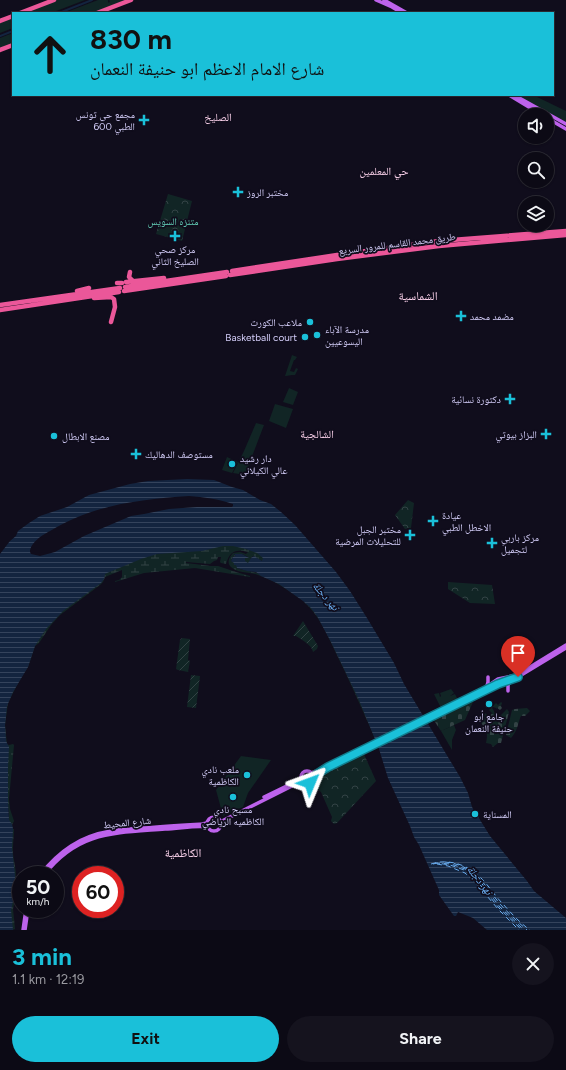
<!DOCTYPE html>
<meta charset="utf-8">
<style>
:root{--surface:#0c0a15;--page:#15131e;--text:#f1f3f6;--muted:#9a9aa0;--line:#2c2b34;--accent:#1ac0d9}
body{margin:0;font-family:Figtree,"Noto Naskh Arabic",sans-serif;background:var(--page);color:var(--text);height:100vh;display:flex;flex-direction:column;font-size:15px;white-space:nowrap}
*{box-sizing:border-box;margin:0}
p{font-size:13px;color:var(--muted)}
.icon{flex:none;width:22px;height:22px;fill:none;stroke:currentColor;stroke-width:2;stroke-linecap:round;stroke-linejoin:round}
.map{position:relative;height:930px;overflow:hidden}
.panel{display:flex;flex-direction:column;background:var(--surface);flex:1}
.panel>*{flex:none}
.top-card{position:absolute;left:12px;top:12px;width:542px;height:84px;border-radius:0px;box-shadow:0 1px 3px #0004,0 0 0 1px var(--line);background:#1ac0d9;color:#111;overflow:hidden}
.fabs{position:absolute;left:518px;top:108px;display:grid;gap:8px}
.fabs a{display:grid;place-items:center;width:36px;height:36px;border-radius:50%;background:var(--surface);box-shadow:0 1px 3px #0004,0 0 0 1px var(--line);font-size:20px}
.speed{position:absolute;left:12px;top:866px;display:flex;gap:8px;font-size:20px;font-weight:700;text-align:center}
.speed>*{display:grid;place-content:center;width:52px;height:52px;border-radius:50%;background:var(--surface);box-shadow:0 1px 3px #0004,0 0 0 1px var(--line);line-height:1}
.speed small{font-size:10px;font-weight:400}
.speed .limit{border:6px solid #d22;background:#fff;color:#111}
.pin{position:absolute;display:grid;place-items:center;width:34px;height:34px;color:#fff;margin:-41px -17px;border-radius:50% 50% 50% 0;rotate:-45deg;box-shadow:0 0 4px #0007}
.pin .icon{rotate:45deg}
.me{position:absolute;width:44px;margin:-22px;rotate:46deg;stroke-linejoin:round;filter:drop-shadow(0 0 3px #0008)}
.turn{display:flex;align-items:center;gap:14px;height:84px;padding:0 12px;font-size:18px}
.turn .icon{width:52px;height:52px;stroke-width:2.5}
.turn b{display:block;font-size:28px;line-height:34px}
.round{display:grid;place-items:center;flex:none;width:42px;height:42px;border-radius:21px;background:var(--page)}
.headline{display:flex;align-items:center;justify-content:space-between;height:68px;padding:0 12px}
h1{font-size:24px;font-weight:700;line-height:30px;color:var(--accent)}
.button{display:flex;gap:8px;margin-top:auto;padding:8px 12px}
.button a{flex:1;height:46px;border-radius:24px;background:var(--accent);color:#111;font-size:16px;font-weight:700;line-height:46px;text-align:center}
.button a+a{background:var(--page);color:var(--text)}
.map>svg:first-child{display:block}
</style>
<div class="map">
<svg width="566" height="930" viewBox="0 0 566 930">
<defs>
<pattern id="forest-crowns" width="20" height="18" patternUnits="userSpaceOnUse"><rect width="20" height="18" fill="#112525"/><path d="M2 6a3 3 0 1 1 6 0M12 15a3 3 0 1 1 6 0" fill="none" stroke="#334345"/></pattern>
<pattern id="wetland-marsh" width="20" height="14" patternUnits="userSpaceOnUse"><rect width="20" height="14" fill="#112525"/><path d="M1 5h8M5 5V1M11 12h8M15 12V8" fill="none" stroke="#334345"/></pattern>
<pattern id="cemetery-stones" width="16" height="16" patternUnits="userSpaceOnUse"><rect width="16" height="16" fill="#112525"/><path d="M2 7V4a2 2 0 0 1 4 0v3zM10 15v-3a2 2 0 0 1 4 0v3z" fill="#334345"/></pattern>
<pattern id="garden-furrows" width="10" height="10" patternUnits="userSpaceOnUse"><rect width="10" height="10" fill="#112525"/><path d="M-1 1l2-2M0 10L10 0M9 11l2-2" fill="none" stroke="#334345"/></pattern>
<pattern id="water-rules" width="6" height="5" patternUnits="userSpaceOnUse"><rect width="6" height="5" fill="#13243f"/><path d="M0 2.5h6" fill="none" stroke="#34435c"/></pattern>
</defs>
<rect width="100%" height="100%" fill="#100d1c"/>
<path fill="#112525" d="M57,0H85L51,13H24Z
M98,0H108V2L109,3L110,1L109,0H126L92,13H64Z
M13,17V28L0,33V22Z
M13,33V44L0,49V38Z
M517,95H533L566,111V123Z
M292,355L297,357L295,360H294L290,371L294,372L296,368L298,369L295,375H292L286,376H285Z
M289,388L298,392L293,405L283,402Z
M275,404L293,409L286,428L269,421Z
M256,423L264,425L245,475L233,473L244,451Z
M227,457L238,462L232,473L222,470Z
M451,689L454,693L450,696L455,694L458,700L441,708L434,694L439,693L440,697L441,696L440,693Z
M454,725L456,730L452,740V750L441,731Z
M241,756L271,760L248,793L243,807L223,816L216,790Z"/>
<path fill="url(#forest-crowns)" d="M168,194L192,201L182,241L156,234Z
M408,500L414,503L411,528L405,529L395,515Z
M448,582L492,585L495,604L470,603L448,589Z
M363,752L376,781L337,823L334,824L331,821L332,817L321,792L317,789L315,784L319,775L325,771Z"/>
<path fill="url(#wetland-marsh)" d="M221,544L239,545V547C248,549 268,548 264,562L253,556L251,558L248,564L245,561V557L248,558V557L242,554H234V555L237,556L233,557L231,561L234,562V565H237V568C244,571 252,571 260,574L263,573L265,567L269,566L287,580V584L289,581L292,583L290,580L285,578L268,563V556L290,574L319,609L334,631L338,643L352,665L356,681L372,721L374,729V736C361,707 349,679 335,651C327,634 319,615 304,602L306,600L299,595L300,593L294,585L293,586L299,592L298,595L299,598C286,588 273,580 258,575C250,572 237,573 231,567C226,563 230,556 233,553L240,552L246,554L248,552C235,549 230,551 226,564L221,563L220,562L221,557H218L217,560L214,561L210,564L186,562V563L211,566H218L236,572L250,576V577L195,568L144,573L115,582V581L119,580L122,577V570L105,577L103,582L100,585L60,615L51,625L39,643L35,646L28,667L20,679L8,703L5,725L7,744L9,745L13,744L14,745L9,799L10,809L14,821L12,825L13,829H14C14,835 13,842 13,848C12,858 18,871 15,880L16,881L15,900L13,909L15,929L12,930L10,913L12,893V881L14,879L12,878V865L9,852L10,849L9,848L11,838L9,830L11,826L8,821C11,814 5,791 4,782C3,770 9,752 4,742V726L6,704L15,685L27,666L30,655L33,642L38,637L39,635H40L49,622L54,620L55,616L62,610L70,599L84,590L83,587L107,571L149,554L156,552L157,554H159V551L165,552L170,550L174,551L178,550L183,551L200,550L211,548Z"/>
<path fill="url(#cemetery-stones)" d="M471,699L473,702L465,720L441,731L433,719Z
M501,702L502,703L501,706L502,708L500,710L497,708L496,709V708L493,707L492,708L494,711V712L498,716H500L507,709L509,712L501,743H498L493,747L491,744L486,743C488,734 487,730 481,723L485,713L489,717L492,713L489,710L496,703L498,705Z
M527,708L530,711L525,716H521L520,718C518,725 517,731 511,738L506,735L512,710L515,709Z"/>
<path fill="url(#garden-furrows)" d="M303,621L318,646L317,649L313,652C312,645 302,640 296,636H293Z
M182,638L190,639L188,660L190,661L188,672L178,670L176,669L180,640Z
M191,675L200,676L196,708L187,707Z"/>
<path fill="url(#water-rules)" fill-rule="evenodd" d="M187,479L214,480L232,487L243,490L260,500L271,504L281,512L295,525L336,572L350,591L367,618L394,663L404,684L460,777L468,793L472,807L475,812L474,815H477L490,836L527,881L534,891L566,918V930H487L473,918L458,912L456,916H454L439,895V890L419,845L414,837L410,826L388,778L379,749L359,700L331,642L317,616L311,608L303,601L279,584L261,576L256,572L247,571L237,568L236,565H234V563L231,561L233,557L236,556L234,554H242L249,558H245V561L248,563L251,558L254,556L262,561L263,558L257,553L246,549L233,546H223L202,551L157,554L141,559L107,573L105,574L104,579L101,583L63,611L46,629L35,646L28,667L13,692L7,706L5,725L6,741L9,747L8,767V802L9,820L12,824L13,829L12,848L15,876L14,897L11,910L13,930H0V554L10,541L16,536L18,531L29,523L40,516L67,507L89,495L130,484L148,481ZM189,496C204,497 218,499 233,504V506L232,507H197L169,509L144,514L131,516L84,536L55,552L40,556L31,554L30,552C30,543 42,535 50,531C92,505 141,499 189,496Z"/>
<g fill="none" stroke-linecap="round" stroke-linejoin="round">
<path stroke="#13243f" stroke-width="2" d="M59,13L92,0
M0,36L13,31"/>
<path stroke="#68abed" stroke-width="1" stroke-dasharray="5 4" stroke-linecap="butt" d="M445,862C474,865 483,883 500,904C508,913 518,922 527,930
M435,863L451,864L468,870L479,880L500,907L524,930
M431,864C449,858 468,865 481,878C489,886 495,896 503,904C511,913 520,923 530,930
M433,864L437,863L450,865L467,871L477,881L499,908L522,930
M437,864L448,866L465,873L476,883L498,909L519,930"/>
<path stroke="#bd62ec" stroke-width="3.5" d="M376,0L392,7L402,13
M384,0L407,13
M509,95L542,115
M514,95L566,124
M547,118L566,129
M487,686L488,682V677
M482,690L498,679L517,675L566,645
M508,691V685L511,681
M301 777a6 6 0 1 1 12 0a6 6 0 1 1-12 0Z
M311,773L328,767L498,684L518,677L566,648
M264,797L301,779
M207 824a7 7 0 1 1 14 0a7 7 0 1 1-14 0Z
M221,823L222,821L302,781
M40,875C59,851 80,836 111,831C122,829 133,829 144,828C163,826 183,825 202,824L207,823
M44,875C78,831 114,833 165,829C178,829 195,825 208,827
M23,930L26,909
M25,930L28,909"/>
<path stroke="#eb5799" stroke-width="4.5" d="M20,13L54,0
M97,13L131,0
M0,21L13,16
M0,50L13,45
M232,271L337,255L439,241L566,231
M130,272L129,277L133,281
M230,275L337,259L439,246L566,235
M126,282L164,278
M117,283H122
M125,287L227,272
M77,291L89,288
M124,291L226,276
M94,298L111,297L114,299L115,307L111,322
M0,305L120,288
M0,310L119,292"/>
</g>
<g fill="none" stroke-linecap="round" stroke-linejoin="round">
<g stroke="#117d8d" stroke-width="10">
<path id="route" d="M310,783L317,774L328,767L498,684L518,677"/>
</g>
<use href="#route" stroke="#1ac0d9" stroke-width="7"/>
</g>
<g fill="#1ac0d9" stroke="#100d1c" stroke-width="1.5">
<path d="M142 114h4v4h4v4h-4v4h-4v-4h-4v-4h4z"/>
<path d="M236 186h4v4h4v4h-4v4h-4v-4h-4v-4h4z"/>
<path d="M173 230h4v4h4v4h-4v4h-4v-4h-4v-4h4z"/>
<path d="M459 310h4v4h4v4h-4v4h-4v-4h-4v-4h4z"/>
<circle cx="310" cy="322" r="4"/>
<circle cx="317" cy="335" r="4"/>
<circle cx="305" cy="337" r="4"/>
<path d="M508 393h4v4h4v4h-4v4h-4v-4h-4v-4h4z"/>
<path d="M544 428h4v4h4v4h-4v4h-4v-4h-4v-4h4z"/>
<circle cx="54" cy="436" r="4"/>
<path d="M134 448h4v4h4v4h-4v4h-4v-4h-4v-4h4z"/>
<circle cx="232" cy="464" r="4"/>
<path d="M431 515h4v4h4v4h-4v4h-4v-4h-4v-4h4z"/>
<path d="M408 529h4v4h4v4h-4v4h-4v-4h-4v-4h4z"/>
<path d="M490 537h4v4h4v4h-4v4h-4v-4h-4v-4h4z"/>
<circle cx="489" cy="704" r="4"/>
<circle cx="247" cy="775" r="4"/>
<circle cx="233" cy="797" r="4"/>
<circle cx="475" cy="814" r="4"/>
</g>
<g text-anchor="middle" stroke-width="3.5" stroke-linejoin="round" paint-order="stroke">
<g font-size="10" fill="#d4cef9" stroke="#100d1c" text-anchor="start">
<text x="135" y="118" text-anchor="end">مجمع حي تونس<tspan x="135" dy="12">الطبي 600</tspan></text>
<text x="247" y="196">مختبر الروز</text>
<text x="175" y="253" text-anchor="middle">مركز صحي<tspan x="175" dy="12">الصليخ الثاني</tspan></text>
<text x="470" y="320">مضمد محمد</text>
<text x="302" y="326" text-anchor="end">ملاعب الكورت</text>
<text x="325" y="333">مدرسة الآباء<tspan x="325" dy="12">اليسوعيين</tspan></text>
<text x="297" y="341" text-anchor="end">Basketball court</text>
<text x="501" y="403" text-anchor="end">دكتورة نسائية</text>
<text x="537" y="438" text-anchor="end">البزاز بيوتي</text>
<text x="62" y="440">مصنع الابطال</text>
<text x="145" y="458">مستوصف الدهاليك</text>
<text x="240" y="462">دار رشيد<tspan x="240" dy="12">عالي الكيلاني</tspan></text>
<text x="442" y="519">عيادة<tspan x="442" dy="12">الاخطل الطبي</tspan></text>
<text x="401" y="533" text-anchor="end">مختبر الجبل<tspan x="401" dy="12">للتحليلات المرضية</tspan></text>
<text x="501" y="541">مركز باربي<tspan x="501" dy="12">لتجميل</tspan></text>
<text x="489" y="720" text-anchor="middle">جامع أبو<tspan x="489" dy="12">حنيفة النعمان</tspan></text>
<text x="239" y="773" text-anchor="end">ملعب نادي<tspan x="239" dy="12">الكاظمية</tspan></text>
<text x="233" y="813" text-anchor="middle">مسبح نادي<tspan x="233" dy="12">الكاظميه الرياضي</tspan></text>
<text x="483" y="818">المسناية</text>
</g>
<g font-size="10" fill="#63d0b8" stroke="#100d1c">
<text x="173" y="225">متنزه السويس</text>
</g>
<g font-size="10" fill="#d4cef9" stroke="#100d1c">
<text transform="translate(397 243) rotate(-7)" y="4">طريق محمد القاسم للمرور السريع</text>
<text transform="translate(127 822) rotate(-6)" y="4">شارع المحيط</text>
</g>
<g font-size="11" fill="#f9d0e9" stroke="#100d1c">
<text x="218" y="121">الصليخ</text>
<text x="384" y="175">حي المعلمين</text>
<text x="317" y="438">الشالجية</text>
</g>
<g font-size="11" font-style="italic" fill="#68abed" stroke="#100d1c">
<text transform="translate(326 596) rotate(49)" y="4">نهر دجلة</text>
<text transform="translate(480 880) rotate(52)" y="4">نهر دجلة</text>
</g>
<g font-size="12" fill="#f9d0e9" stroke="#100d1c">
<text x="418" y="300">الشماسية</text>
<text x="183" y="857">الكاظمية</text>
</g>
</g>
</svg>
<div class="fabs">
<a><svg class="icon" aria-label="sound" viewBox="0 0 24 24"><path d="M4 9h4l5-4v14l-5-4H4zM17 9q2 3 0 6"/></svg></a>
<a><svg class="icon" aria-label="search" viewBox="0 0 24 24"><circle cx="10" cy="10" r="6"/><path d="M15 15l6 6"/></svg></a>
<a><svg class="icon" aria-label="layers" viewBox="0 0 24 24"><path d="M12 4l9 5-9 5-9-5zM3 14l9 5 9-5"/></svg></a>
</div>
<div class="speed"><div>50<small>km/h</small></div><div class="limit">60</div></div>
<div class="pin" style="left:518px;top:677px;background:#d93025"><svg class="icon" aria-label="arrive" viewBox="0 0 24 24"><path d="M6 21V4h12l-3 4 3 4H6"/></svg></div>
<svg class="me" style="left:310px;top:783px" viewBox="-20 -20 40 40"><path d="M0-17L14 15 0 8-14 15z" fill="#1ac0d9" stroke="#fff" stroke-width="4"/></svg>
<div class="top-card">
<div class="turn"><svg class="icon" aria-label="ahead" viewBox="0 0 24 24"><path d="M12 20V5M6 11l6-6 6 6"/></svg><div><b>830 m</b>شارع الامام الاعظم ابو حنيفة النعمان</div></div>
</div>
</div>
<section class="panel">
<div class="headline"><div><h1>3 min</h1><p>1.1 km · 12:19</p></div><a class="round"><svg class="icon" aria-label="close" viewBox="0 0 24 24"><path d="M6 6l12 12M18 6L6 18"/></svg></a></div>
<div class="button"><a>Exit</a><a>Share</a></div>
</section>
